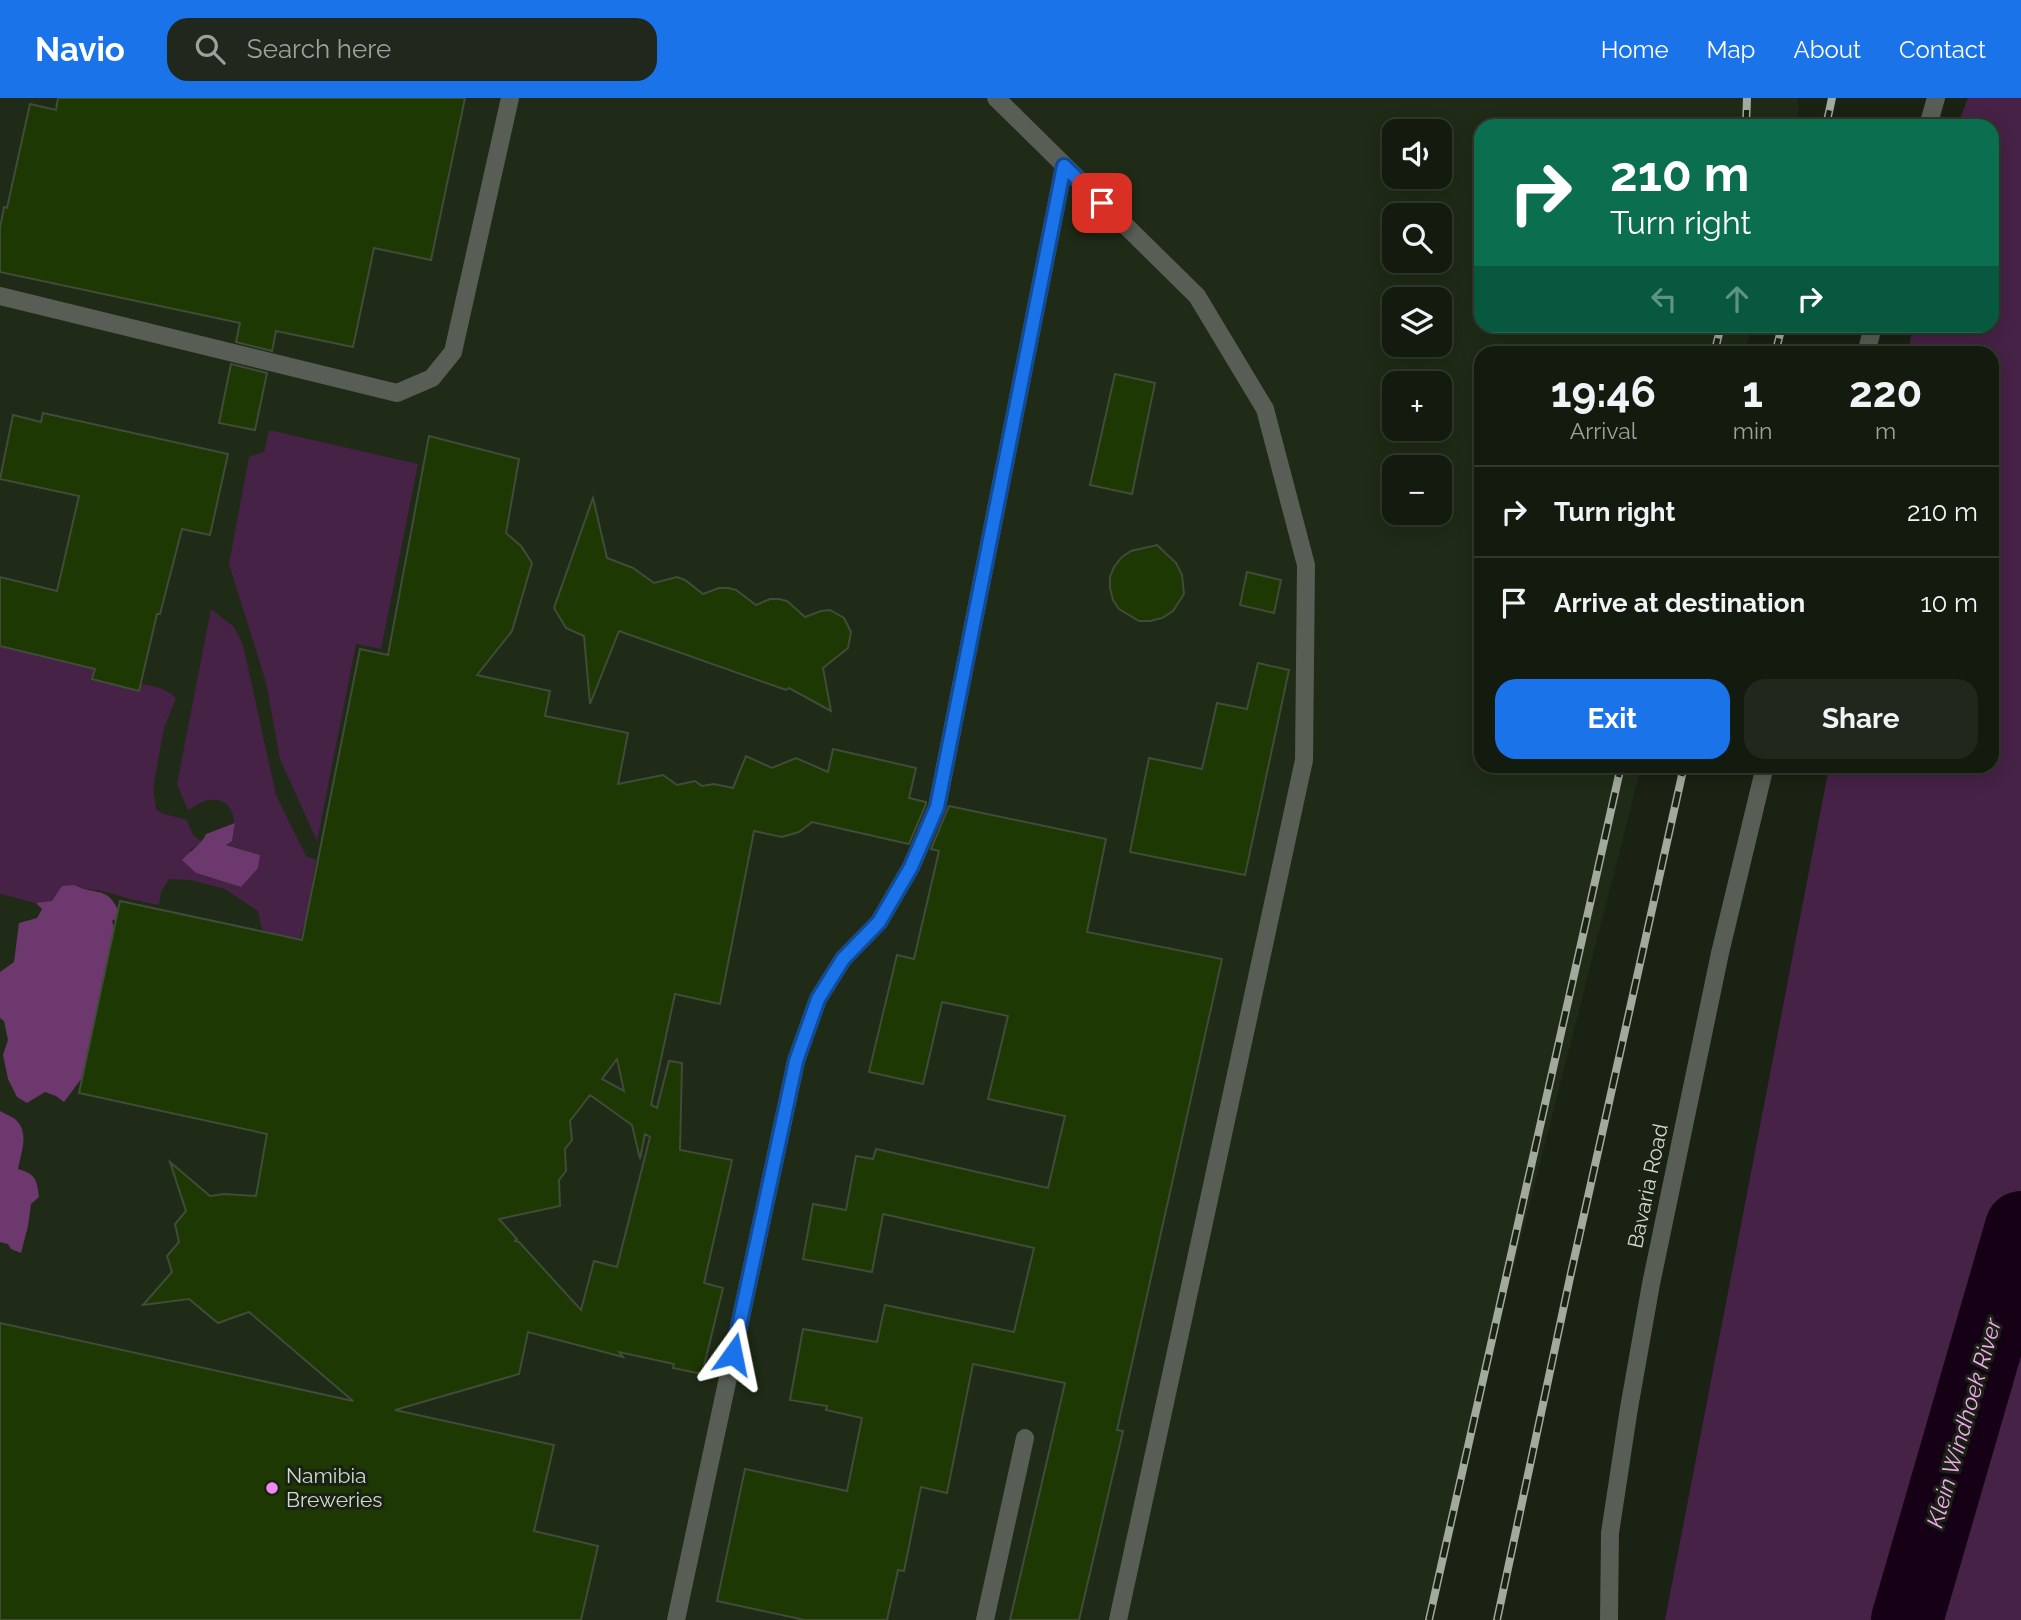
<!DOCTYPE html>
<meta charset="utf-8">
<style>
:root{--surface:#131a0e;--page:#20271c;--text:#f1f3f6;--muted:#9da19e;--line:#32382e;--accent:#1a73e8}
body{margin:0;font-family:Raleway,sans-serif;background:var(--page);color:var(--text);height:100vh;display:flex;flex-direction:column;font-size:26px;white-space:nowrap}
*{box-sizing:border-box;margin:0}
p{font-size:23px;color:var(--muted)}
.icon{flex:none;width:38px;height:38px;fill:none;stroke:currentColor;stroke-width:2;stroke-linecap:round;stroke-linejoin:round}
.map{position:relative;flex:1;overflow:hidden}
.details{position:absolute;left:1474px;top:248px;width:525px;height:427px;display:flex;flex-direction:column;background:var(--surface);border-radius:21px;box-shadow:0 4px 18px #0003,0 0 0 2px var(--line)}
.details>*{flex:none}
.banner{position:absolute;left:1474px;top:21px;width:525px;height:214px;border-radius:21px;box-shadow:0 4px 18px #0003,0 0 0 2px var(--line);background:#0b6e4f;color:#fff;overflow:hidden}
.fabs{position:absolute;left:1382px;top:21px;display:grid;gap:14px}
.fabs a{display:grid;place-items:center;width:70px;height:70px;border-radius:14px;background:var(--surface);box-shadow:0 4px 18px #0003,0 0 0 2px var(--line);font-size:35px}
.pin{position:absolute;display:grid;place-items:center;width:60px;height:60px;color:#fff;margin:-30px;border-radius:14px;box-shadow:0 4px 10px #0006}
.me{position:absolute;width:77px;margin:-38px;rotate:12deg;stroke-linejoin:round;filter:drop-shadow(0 0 5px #0008)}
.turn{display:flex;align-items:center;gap:24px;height:147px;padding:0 21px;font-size:32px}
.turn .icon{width:91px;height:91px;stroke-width:2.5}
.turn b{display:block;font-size:49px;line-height:60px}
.lanes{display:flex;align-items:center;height:66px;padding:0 21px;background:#0003;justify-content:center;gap:35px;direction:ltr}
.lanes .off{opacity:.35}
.eta{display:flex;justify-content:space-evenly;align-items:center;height:119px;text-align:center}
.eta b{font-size:42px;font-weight:700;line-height:49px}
.action{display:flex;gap:14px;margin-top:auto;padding:14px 21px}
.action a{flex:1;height:80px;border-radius:21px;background:var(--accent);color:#fff;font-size:28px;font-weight:700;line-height:80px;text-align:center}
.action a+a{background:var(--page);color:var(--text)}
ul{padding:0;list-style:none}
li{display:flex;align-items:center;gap:21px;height:91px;padding:0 21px;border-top:2px solid var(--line)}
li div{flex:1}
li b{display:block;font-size:26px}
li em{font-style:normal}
header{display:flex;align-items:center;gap:42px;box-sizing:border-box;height:98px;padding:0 35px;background:var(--accent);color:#fff}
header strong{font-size:33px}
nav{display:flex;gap:38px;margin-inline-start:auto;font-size:24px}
.search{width:490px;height:63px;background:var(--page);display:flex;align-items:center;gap:18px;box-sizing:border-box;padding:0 24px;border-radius:21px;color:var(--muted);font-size:26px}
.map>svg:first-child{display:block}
</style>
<header>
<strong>Navio</strong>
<div class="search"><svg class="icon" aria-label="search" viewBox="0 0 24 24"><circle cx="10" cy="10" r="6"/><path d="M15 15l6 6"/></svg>Search here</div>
<nav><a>Home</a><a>Map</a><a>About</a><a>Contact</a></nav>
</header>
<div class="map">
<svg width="2021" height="1522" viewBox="0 0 2021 1522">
<rect width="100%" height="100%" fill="#192213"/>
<path fill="#1f2b16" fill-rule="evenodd" d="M0,0H1798L1799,28H1480V228H1752L1745,255L1480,256V668L1641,669L1424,1522H0ZM1395,33H1440V79H1395ZM1395,117H1440V163H1395ZM1395,201H1440V247H1395ZM1395,285H1440V331H1395ZM1395,369H1440V415H1395Z"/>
<path fill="#462246" d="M1968,0H2021V1522H1665L1829,669L1992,668V256L1908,255L1913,228H1992V28H1957Z
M269,332L418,366L381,551L356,546L317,743L280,661L266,584L229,466L249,359L264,354Z
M211,511L234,529L243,547L276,697L306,758L316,762L307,815L299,843L265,835L262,832L258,813L225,791L191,782L169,781L161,794L159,807C139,804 121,798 102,793C92,791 84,792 74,787L56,799L47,808L0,796V548L95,571L92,582L139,593L141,586C155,588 166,590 176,600L164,630L153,690L156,711L161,715L187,722L193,737L202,744L190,752L196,775L240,789L258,770L260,757L225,746L232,743C237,725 235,699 209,702C201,703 195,709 188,712L177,686Z"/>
<path fill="#6d386e" d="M235,725L232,743L226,747L260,757L258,770L241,789L196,775L182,762C190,753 201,747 206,736Z
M74,787C100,799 107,786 121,818L112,823L115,834L90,969L64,1004L56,998L45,994L27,1005L17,999L8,981L3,957L8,942L4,923L0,920V874L14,864L19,825L37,820L42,811L36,805L52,803L62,788Z
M0,1013C5,1016 11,1018 15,1021C30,1034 21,1055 18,1071C36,1076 37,1082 39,1099L31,1106L28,1128L21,1155L11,1151L8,1146L0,1144Z"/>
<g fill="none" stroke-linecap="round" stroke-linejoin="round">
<path stroke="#150015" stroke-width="72" d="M1907,1522L2021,1129"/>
</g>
<path fill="#1d3802" stroke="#404b39" stroke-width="2" fill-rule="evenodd" d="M58,0H465L431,162L374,150L353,249L276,233L272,253L236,244L240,225L0,174V130L4,109L7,110L30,6L56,12Z
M231,266L267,275L255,332L219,325Z
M1115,276L1155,285L1132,396L1090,387Z
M43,315L228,356L210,437L182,431L160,516H157L139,593L92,581L95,571L0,548V479L57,493L79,398L0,381L13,317L41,324Z
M429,338L519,361L506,435L521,448L532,465L512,533L477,577L550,593L545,618L628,635L618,686L663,677L677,687L695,683L702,688L714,686L733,690L746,658L772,670L796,660L828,674L833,651L916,670L909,700L926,704V706L909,746L812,724L799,734L782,739L754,733L720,906L675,896L651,1007L657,1010L669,963L682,965L680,1052L732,1062L704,1185L723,1190L702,1276L673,1270L674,1266L619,1254L623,1259L528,1234L519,1276L395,1312L554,1347L534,1433L598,1448L581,1522H0V1225L353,1303L249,1214L218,1225L189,1201L143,1207L172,1174L167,1158L179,1144L175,1126L186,1113L170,1064L210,1098L224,1096L256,1098L267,1036L79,995L120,803L302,842L360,551L388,557ZM617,961L624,993L602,981ZM590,997L632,1027L640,1061L645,1036L650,1039L617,1169L594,1163L581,1212L519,1144L515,1143L517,1141L499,1121L560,1108L559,1082L566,1073L565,1051L572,1042L570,1023Z
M593,400L607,460L633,470L654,485L677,479L685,482L703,496L719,490H728L736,492L756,507L770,501H779L787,503L805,519L821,513L830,512L844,520L851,534L848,550L823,570L831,613L789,590L786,592L619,533L590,606L584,538L566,530L554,510Z
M1157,447L1176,465L1182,477L1184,496L1173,513L1162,520L1150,523H1139L1119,511L1113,502L1110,490V479L1114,469L1122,459L1131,453Z
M1247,474L1281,482L1274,515L1240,507Z
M1258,565L1289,572L1245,777L1130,754L1149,660L1202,671L1217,605L1247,611Z
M949,708L1106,741L1087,834L1222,861L1117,1332L1123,1333L1079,1522H1010L1065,1285L973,1266L947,1395L921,1389L904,1473L898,1472L887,1522H805L717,1503L745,1371L847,1393L862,1320L826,1312L827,1308L790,1302L803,1231L877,1244L885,1207L1014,1234L1034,1150L883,1116L872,1174L803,1161L813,1106L846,1112L856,1058L873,1061L876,1051L1048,1090L1065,1018L988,1001L1008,918L942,904L923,986L869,974L897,857L914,861L939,753L931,751Z"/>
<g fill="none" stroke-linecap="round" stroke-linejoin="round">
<path stroke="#585d55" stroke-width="18" d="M996,0L1197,198L1265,311L1306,467L1304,662L1118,1522
M1928,28L1936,0
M0,198L397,295L432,280L453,254L510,0
M1866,256L1873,228
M676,1522L796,963L818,901L843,861L879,824L911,769L937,709L1064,68
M985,1522L1025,1340
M1609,1522L1610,1435L1629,1310L1651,1186L1720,855L1765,668"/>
<g stroke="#a2aa9e" stroke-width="8">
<path id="rail" d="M1746,28L1747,0
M1826,28L1832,0
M1714,256L1721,228
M1775,256L1782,228
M1429,1522L1621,668
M1497,1522L1571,1175L1684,668"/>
</g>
<use href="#rail" stroke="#192213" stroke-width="5" stroke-dasharray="16" stroke-linecap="butt"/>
</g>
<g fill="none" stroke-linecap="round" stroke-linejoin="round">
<g stroke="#114b97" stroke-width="18">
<path id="route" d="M733,1256L796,963L818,901L843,861L879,824L911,769L937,709L1064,68L1102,105"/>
</g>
<use href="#route" stroke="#1a73e8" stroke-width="12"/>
</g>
<circle fill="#f28af2" stroke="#192213" stroke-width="2.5" cx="272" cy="1390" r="7"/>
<g text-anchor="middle" stroke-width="6" stroke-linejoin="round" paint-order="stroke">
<g font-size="21" fill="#d2d9ce" stroke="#192213">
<text transform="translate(1648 1088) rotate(-78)" y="7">Bavaria Road</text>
</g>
<g font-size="21" fill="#d2d9ce" stroke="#192213" text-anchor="start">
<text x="286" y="1385">Namibia<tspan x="286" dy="24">Breweries</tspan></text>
</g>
<g font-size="23" font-style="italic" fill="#f5a6f4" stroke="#192213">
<text transform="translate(1964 1325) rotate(-74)" y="8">Klein Windhoek River</text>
</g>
</g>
</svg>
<div class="fabs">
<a><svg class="icon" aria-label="sound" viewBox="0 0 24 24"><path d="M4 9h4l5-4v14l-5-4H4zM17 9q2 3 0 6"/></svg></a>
<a><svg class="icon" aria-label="search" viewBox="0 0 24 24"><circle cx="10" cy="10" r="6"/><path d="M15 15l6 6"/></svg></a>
<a><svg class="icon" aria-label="layers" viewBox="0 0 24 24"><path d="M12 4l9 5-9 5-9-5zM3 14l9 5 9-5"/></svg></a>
<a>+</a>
<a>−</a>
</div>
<div class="pin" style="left:1102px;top:105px;background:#d93025"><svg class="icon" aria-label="arrive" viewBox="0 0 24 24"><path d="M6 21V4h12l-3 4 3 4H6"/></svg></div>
<svg class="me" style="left:733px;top:1256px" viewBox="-20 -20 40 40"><path d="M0-17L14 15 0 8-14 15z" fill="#1a73e8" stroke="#fff" stroke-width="4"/></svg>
<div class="banner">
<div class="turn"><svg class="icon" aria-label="right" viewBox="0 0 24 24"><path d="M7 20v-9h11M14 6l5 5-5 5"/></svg><div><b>210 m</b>Turn right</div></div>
<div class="lanes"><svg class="icon off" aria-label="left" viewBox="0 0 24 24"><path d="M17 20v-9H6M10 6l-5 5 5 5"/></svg><svg class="icon off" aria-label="ahead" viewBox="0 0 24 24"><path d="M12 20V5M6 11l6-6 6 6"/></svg><svg class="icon" aria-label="right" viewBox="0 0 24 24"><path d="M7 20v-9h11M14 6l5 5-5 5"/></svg></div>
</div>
<section class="details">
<div class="eta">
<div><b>19:46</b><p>Arrival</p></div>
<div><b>1</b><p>min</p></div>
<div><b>220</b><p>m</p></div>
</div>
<ul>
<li><svg class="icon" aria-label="right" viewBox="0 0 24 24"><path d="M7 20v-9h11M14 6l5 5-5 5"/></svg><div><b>Turn right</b></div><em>210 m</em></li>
<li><svg class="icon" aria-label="arrive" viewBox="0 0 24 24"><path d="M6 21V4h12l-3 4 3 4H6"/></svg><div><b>Arrive at destination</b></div><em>10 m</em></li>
</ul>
<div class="action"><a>Exit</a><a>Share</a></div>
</section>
</div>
